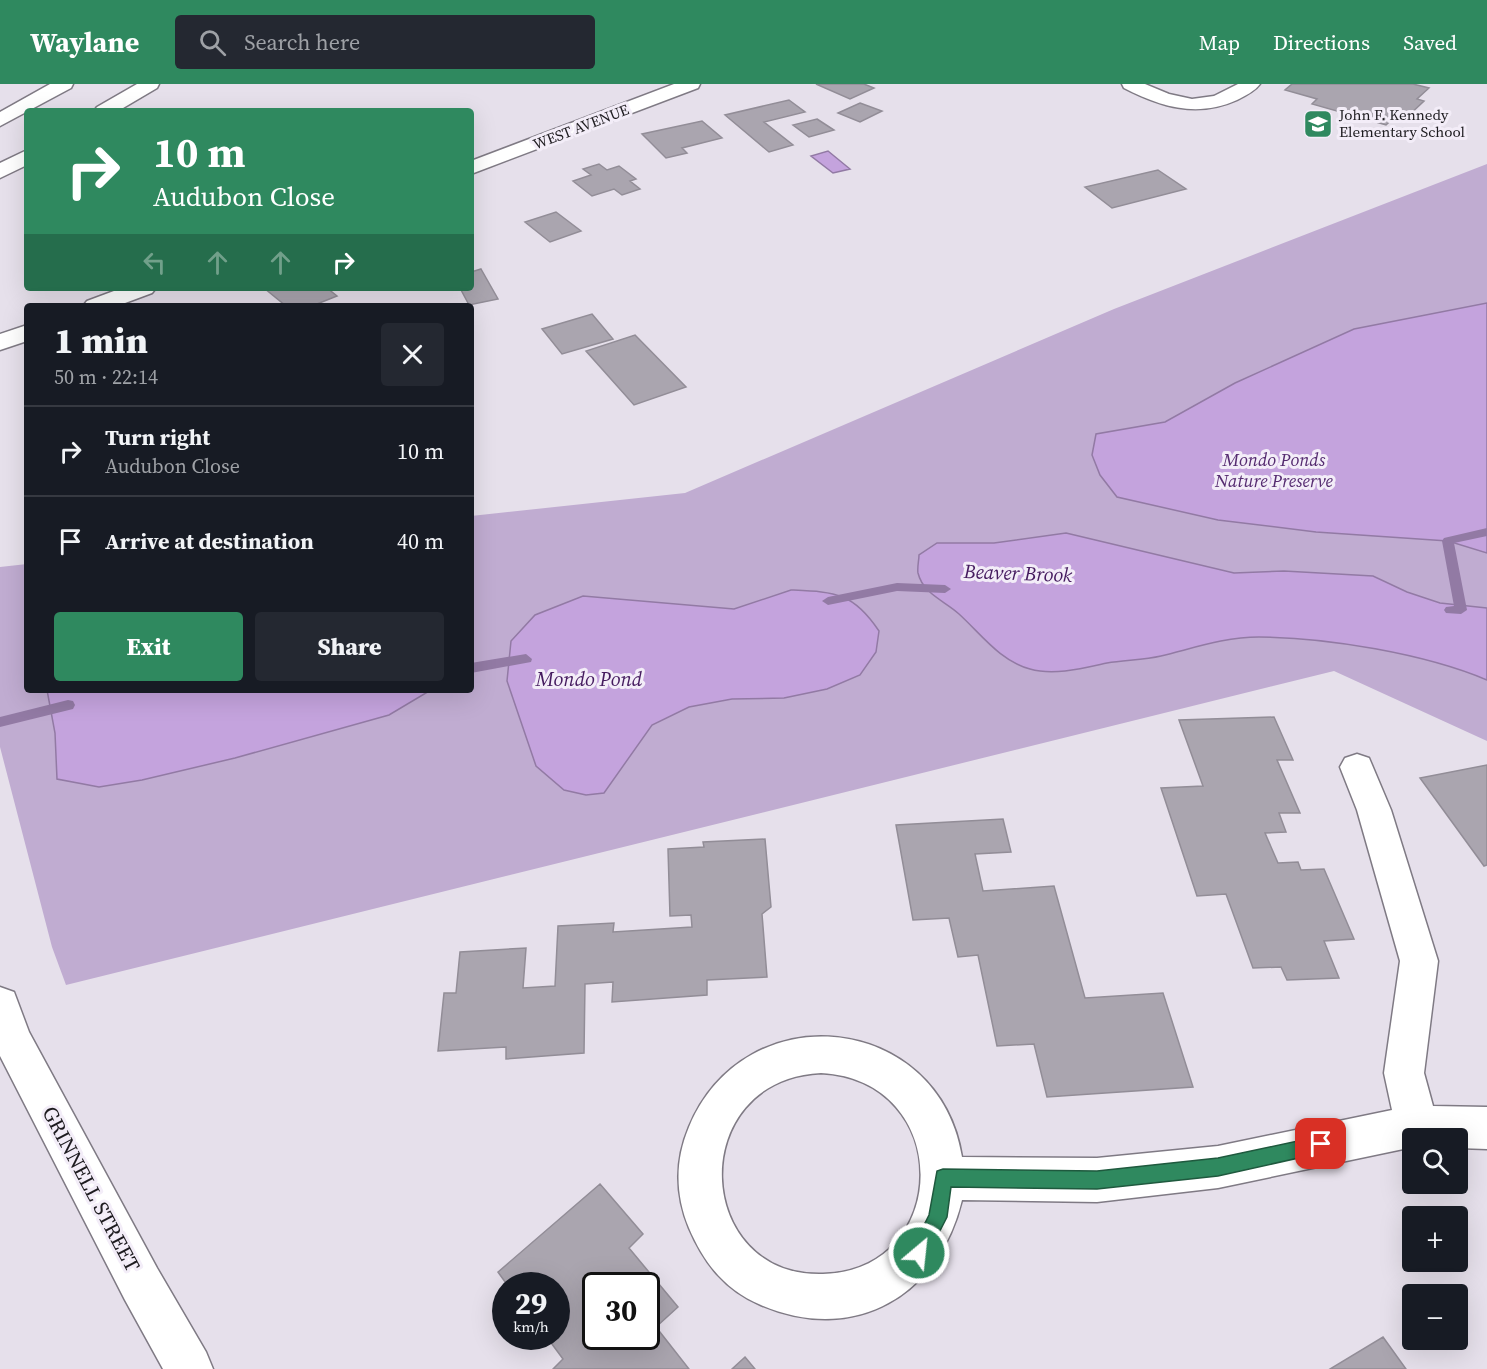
<!DOCTYPE html>
<meta charset="utf-8">
<style>
:root{--surface:#171b24;--page:#242831;--text:#f1f3f6;--muted:#9ea1a6;--line:#363941;--accent:#2f895f}
body{margin:0;font-family:"Source Serif 4",serif;background:var(--page);color:var(--text);height:100vh;display:flex;flex-direction:column;font-size:22px;white-space:nowrap}
*{box-sizing:border-box;margin:0}
p{font-size:20px;color:var(--muted)}
.icon{flex:none;width:33px;height:33px;fill:none;stroke:currentColor;stroke-width:2;stroke-linecap:round;stroke-linejoin:round}
.map{position:relative;flex:1;overflow:hidden}
.panel{position:absolute;left:24px;top:219px;width:450px;height:390px;display:flex;flex-direction:column;background:var(--surface);border-radius:6px;box-shadow:0 6px 24px #0002}
.panel>*{flex:none}
.guide{position:absolute;left:24px;top:24px;width:450px;height:183px;border-radius:6px;box-shadow:0 6px 24px #0002;background:#2f895f;color:#fff;overflow:hidden}
.buttons{position:absolute;left:1402px;top:1044px;display:grid;gap:12px}
.buttons a{display:grid;place-items:center;width:66px;height:66px;border-radius:6px;background:var(--surface);box-shadow:0 6px 24px #0002;font-size:30px}
.speed{position:absolute;left:492px;top:1188px;display:flex;gap:12px;font-size:30px;font-weight:700;text-align:center}
.speed>*{display:grid;place-content:center;width:78px;height:78px;border-radius:50%;background:var(--surface);box-shadow:0 6px 24px #0002;line-height:1}
.speed small{font-size:15px;font-weight:400}
.speed .limit{border:3px solid #111;border-radius:9px;background:#fff;color:#111}
.pin{position:absolute;display:grid;place-items:center;width:51px;height:51px;color:#fff;margin:-26px;border-radius:12px;box-shadow:0 3px 9px #0006}
.me{position:absolute;width:66px;margin:-33px;rotate:28deg;stroke-linejoin:round;filter:drop-shadow(0 0 4px #0008)}
.turn{display:flex;align-items:center;gap:21px;height:126px;padding:0 30px;font-size:27px}
.turn .icon{width:78px;height:78px;stroke-width:2.5}
.turn b{display:block;font-size:42px;line-height:51px}
.lanes{display:flex;align-items:center;height:57px;padding:0 30px;background:#0003;justify-content:center;gap:30px;direction:ltr}
.lanes .off{opacity:.35}
.round{display:grid;place-items:center;flex:none;width:63px;height:63px;border-radius:6px;background:var(--page)}
.summary{display:flex;align-items:center;justify-content:space-between;height:102px;padding:0 30px}
h1{font-size:36px;font-weight:800;line-height:45px}
.cta{display:flex;gap:12px;margin-top:auto;padding:12px 30px}
.cta a{flex:1;height:69px;border-radius:6px;background:var(--accent);color:#fff;font-size:24px;font-weight:800;line-height:69px;text-align:center}
.cta a+a{background:var(--page);color:var(--text)}
ul{padding:0;list-style:none}
li{display:flex;align-items:center;gap:18px;height:90px;padding:0 30px;border-top:2px solid var(--line)}
li div{flex:1}
li b{display:block;font-size:22px}
li em{font-style:normal}
header{display:flex;align-items:center;gap:36px;box-sizing:border-box;height:84px;padding:0 30px;background:var(--accent);color:#fff}
header strong{font-size:28px}
nav{display:flex;gap:33px;margin-inline-start:auto;font-size:21px}
.search{width:420px;height:54px;background:var(--page);display:flex;align-items:center;gap:15px;box-sizing:border-box;padding:0 21px;border-radius:6px;color:var(--muted);font-size:22px}
.map>svg:first-child{display:block}
</style>
<header>
<strong>Waylane</strong>
<div class="search"><svg class="icon" aria-label="search" viewBox="0 0 24 24"><circle cx="10" cy="10" r="6"/><path d="M15 15l6 6"/></svg>Search here</div>
<nav><a>Map</a><a>Directions</a><a>Saved</a></nav>
</header>
<div class="map">
<svg width="1487" height="1285" viewBox="0 0 1487 1285">
<rect width="100%" height="100%" fill="#e6e0eb"/>
<path fill="#c0acd1" d="M1487,80V657L1334,587L66,901L52,863L0,663V483L27,480V606H471V432L685,409L1114,225Z"/>
<path fill="#c4a3dd" stroke="#927aa4" stroke-width="1.5" d="M828,67L850,85L833,89L811,72Z
M1487,219V469L1448,457L1316,448L1218,436L1117,413L1100,391L1092,371L1096,350L1165,338L1235,299L1354,245Z
M1066,449L1234,489L1284,487L1373,492L1407,508L1440,519L1487,524V596C1426,570 1326,553 1259,553C1225,553 1194,564 1161,572C1144,576 1125,576 1107,579C1084,584 1054,592 1030,585C1000,577 981,550 959,530C945,517 923,510 918,489C917,484 919,476 919,471L937,459H994Z
M791,506C835,508 853,508 879,547L876,568L860,591L827,605L784,614L732,615L689,623L652,641L604,709L586,711L564,706L536,682L507,597L511,557L535,531L583,512L734,525Z
M47,606H431L389,631L235,674L142,696L99,703L57,695L55,649Z"/>
<g fill="none" stroke-linecap="round" stroke-linejoin="round">
<path fill="#927aa4" fill-rule="evenodd" d="M1487,444V452L1454,459L1467,526L1461,530L1446,529L1444,526L1446,523L1454,522L1442,457L1444,454Z
M897,499L945,501L951,505L945,509L897,507L828,521L822,517L828,513Z
M526,570L532,575L531,578L471,589V579Z
M68,616L73,617L75,621L73,625L0,643V633Z"/>
</g>
<path fill="#aaa5af" stroke="#928d97" stroke-width="1.5" fill-rule="evenodd" d="M816,0H864L874,4L850,15Z
M1292,0H1413L1429,4L1417,15L1424,17L1406,34L1397,31L1386,41L1312,20L1317,15L1285,6Z
M789,16L805,28L764,38L793,61L769,68L725,31Z
M860,19L882,27L860,38L838,29Z
M817,35L834,46L809,53L793,41Z
M702,37L722,54L682,64L687,69L666,74L642,50Z
M599,80L607,86L619,82L636,95L630,97L640,105L622,111L614,105L592,112L573,97L591,91L583,85Z
M1158,86L1186,105L1112,124L1085,103Z
M556,128L581,147L550,158L525,138Z
M481,185L498,215L469,221L460,204H471V188Z
M264,204H327L337,212L312,222H286Z
M592,230L613,255L562,270L542,245Z
M635,251L686,303L634,321L586,267Z
M1274,633L1293,676H1277L1300,729H1279L1286,748L1265,749L1278,779L1298,778L1301,786L1324,785L1354,855L1324,857L1339,894L1287,896L1281,883L1253,884L1226,810L1197,812L1161,704L1203,702L1179,636Z
M1487,681V781L1484,782L1420,694Z
M1003,735L1011,768L975,770L983,807L1054,802L1085,914L1163,909L1193,1003L1047,1013L1034,960L997,962L978,871L958,873L949,834L913,836L896,741Z
M765,755L771,823L762,830L767,893L707,896V911L612,918L613,898L585,900L584,969L506,975V963L438,967L444,909H456L460,868L526,864L523,904L555,902L558,842L614,839L613,848L692,843L691,831L670,832L668,765L704,763L703,758Z
M600,1100L643,1150L629,1164L678,1223L656,1243L689,1285H553L563,1275L546,1252H556V1202H508L498,1188ZM596,1202H646V1252H596Z
M1383,1253L1406,1285H1330Z
M745,1273L755,1285H732Z"/>
<g fill="none" stroke-linecap="round" stroke-linejoin="round">
<g stroke="#7f7a84" stroke-width="3">
<path id="minor" d="M674,0H700L698,4L471,90V77Z
M1122,0H1145L1169,10L1192,15L1214,12L1238,0H1260C1255,7 1245,12 1237,16C1197,34 1161,23 1124,4Z
M122,204H156L152,209L117,222H83L87,217Z
M27,241V257L0,266V250Z
M1357,670L1369,674L1391,726L1438,877L1424,989L1433,1022L1487,1023V1065L1458,1064V1054H1413V1063L1218,1104L1097,1118L962,1116C939,1212 854,1261 761,1221C725,1206 704,1179 689,1144C675,1110 675,1076 689,1043C745,908 939,929 962,1073L1097,1074L1218,1062L1392,1026L1384,989L1400,877L1357,726L1340,683L1345,674ZM821,989C955,996 952,1187 823,1190C693,1194 684,996 821,989Z
M0,903L14,908L29,948L157,1184L206,1268L213,1285H163L125,1216L0,972Z"/>
</g>
<g stroke="#7f7a84" stroke-width="3">
<path id="highway" d="M50,0H73L71,4L0,42V28Z
M137,0H159L157,4L118,27H94L97,23Z
M27,66V81L0,94V79Z"/>
</g>
<use href="#minor" fill="#fff" fill-rule="evenodd"/>
<use href="#highway" fill="#fff" fill-rule="evenodd"/>
</g>
<path fill="#2f895f" stroke="#1f593e" stroke-width="1.5" d="M1321,1052L1327,1054L1330,1060L1327,1066L1321,1069L1218,1092L1097,1105L951,1103L947,1133L925,1176L919,1178L912,1176L910,1169L929,1131L937,1087L943,1085L1097,1087L1218,1074Z"/>
<defs>
<g id="school-square" transform="scale(1.5)"><rect x="-9" y="-9" width="18" height="18" rx="4" fill="#2f895f" stroke="#f3edf8"/><path d="M0-5L7-2L0 1L-7-2ZM-4 1L0 2.5L4 1V4Q0 6-4 4Z" fill="#fff"/></g>
</defs>
<g fill-rule="evenodd">
<use href="#school-square" x="1318" y="40"/>
</g>
<g text-anchor="middle" stroke-width="6" stroke-linejoin="round" paint-order="stroke">
<g font-size="15" fill="#1d1b1f" stroke="#f3edf8" text-anchor="start">
<text x="1339" y="36">John F. Kennedy<tspan x="1339" dy="17">Elementary School</tspan></text>
</g>
<g font-size="15" fill="#1d1b1f" stroke="#f3edf8">
<text transform="translate(581 43) rotate(-21)" y="5">WEST AVENUE</text>
</g>
<g font-size="18" font-style="italic" fill="#552b70" stroke="#f3edf8">
<text x="1274" y="382">Mondo Ponds<tspan x="1274" dy="21">Nature Preserve</tspan></text>
</g>
<g font-size="20" font-style="italic" fill="#451b5f" stroke="#f3edf8">
<text transform="translate(1018 489) rotate(2)" y="7">Beaver Brook</text>
<text x="589" y="602">Mondo Pond</text>
</g>
<g font-size="21" fill="#1d1b1f" stroke="#f3edf8">
<text transform="translate(91 1105) rotate(62)" y="7">GRINNELL STREET</text>
</g>
</g>
</svg>
<div class="buttons">
<a><svg class="icon" aria-label="search" viewBox="0 0 24 24"><circle cx="10" cy="10" r="6"/><path d="M15 15l6 6"/></svg></a>
<a>+</a>
<a>−</a>
</div>
<div class="speed"><div>29<small>km/h</small></div><div class="limit">30</div></div>
<div class="pin" style="left:1321px;top:1060px;background:#d93025"><svg class="icon" aria-label="arrive" viewBox="0 0 24 24"><path d="M6 21V4h12l-3 4 3 4H6"/></svg></div>
<svg class="me" style="left:919px;top:1169px" viewBox="-20 -20 40 40"><circle r="17" fill="#2f895f" stroke="#fff" stroke-width="3"/><path d="M0-11L8 9 0 5-8 9z" fill="#fff"/></svg>
<div class="guide">
<div class="turn"><svg class="icon" aria-label="right" viewBox="0 0 24 24"><path d="M7 20v-9h11M14 6l5 5-5 5"/></svg><div><b>10 m</b>Audubon Close</div></div>
<div class="lanes"><svg class="icon off" aria-label="left" viewBox="0 0 24 24"><path d="M17 20v-9H6M10 6l-5 5 5 5"/></svg><svg class="icon off" aria-label="ahead" viewBox="0 0 24 24"><path d="M12 20V5M6 11l6-6 6 6"/></svg><svg class="icon off" aria-label="ahead" viewBox="0 0 24 24"><path d="M12 20V5M6 11l6-6 6 6"/></svg><svg class="icon" aria-label="right" viewBox="0 0 24 24"><path d="M7 20v-9h11M14 6l5 5-5 5"/></svg></div>
</div>
<section class="panel">
<div class="summary"><div><h1>1 min</h1><p>50 m · 22:14</p></div><a class="round"><svg class="icon" aria-label="close" viewBox="0 0 24 24"><path d="M6 6l12 12M18 6L6 18"/></svg></a></div>
<ul>
<li><svg class="icon" aria-label="right" viewBox="0 0 24 24"><path d="M7 20v-9h11M14 6l5 5-5 5"/></svg><div><b>Turn right</b><p>Audubon Close</p></div><em>10 m</em></li>
<li><svg class="icon" aria-label="arrive" viewBox="0 0 24 24"><path d="M6 21V4h12l-3 4 3 4H6"/></svg><div><b>Arrive at destination</b></div><em>40 m</em></li>
</ul>
<div class="cta"><a>Exit</a><a>Share</a></div>
</section>
</div>
